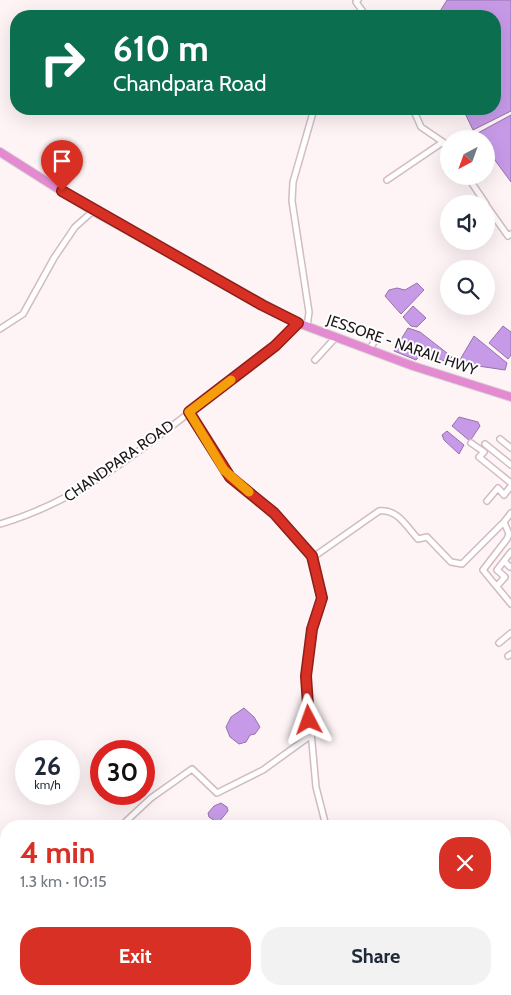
<!DOCTYPE html>
<meta charset="utf-8">
<style>
:root{--surface:#fff;--page:#f2f2f3;--text:#1f2937;--muted:#747a83;--accent:#d93025}
body{margin:0;font-family:Cabin,sans-serif;background:var(--page);color:var(--text);height:100vh;display:flex;flex-direction:column;font-size:19px;white-space:nowrap}
*{box-sizing:border-box;margin:0}
p{font-size:16px;color:var(--muted)}
.icon{flex:none;width:28px;height:28px;fill:none;stroke:currentColor;stroke-width:2;stroke-linecap:round;stroke-linejoin:round}
.map{position:relative;flex:1;overflow:hidden}
.side{position:absolute;left:0px;top:820px;width:511px;height:175px;display:flex;flex-direction:column;background:var(--surface);border-radius:20px 20px 0 0;box-shadow:0 5px 20px #0002}
.side>*{flex:none}
.banner{position:absolute;left:10px;top:10px;width:491px;height:105px;border-radius:20px;box-shadow:0 5px 20px #0002;background:#0b6e4f;color:#fff;overflow:hidden}
.needle{width:32px;rotate:221deg}
.fabs{position:absolute;left:440px;top:130px;display:grid;gap:10px}
.fabs a{display:grid;place-items:center;width:55px;height:55px;border-radius:50%;background:var(--surface);box-shadow:0 5px 20px #0002;font-size:25px}
.speed{position:absolute;left:15px;top:740px;display:flex;gap:10px;font-size:25px;font-weight:700;text-align:center}
.speed>*{display:grid;place-content:center;width:65px;height:65px;border-radius:50%;background:var(--surface);box-shadow:0 5px 20px #0002;line-height:1}
.speed small{font-size:12px;font-weight:400}
.speed .limit{border:8px solid #d22;background:#fff;color:#111}
.pin{position:absolute;display:grid;place-items:center;width:42px;height:42px;color:#fff;margin:-51px -21px;border-radius:50% 50% 50% 0;rotate:-45deg;box-shadow:0 0 5px #0007}
.pin .icon{rotate:45deg}
.me{position:absolute;width:55px;margin:-28px;rotate:356deg;stroke-linejoin:round;filter:drop-shadow(0 0 4px #0008)}
.turn{display:flex;align-items:center;gap:18px;height:105px;padding:0 20px;font-size:22px}
.turn .icon{width:65px;height:65px;stroke-width:2.5}
.turn b{display:block;font-size:35px;line-height:42px}
.round{display:grid;place-items:center;flex:none;width:52px;height:52px;border-radius:20px;background:var(--page)}
.headline{display:flex;align-items:center;justify-content:space-between;height:85px;padding:0 20px}
h1{font-size:30px;font-weight:700;line-height:38px;color:var(--accent)}
.cta{display:flex;gap:10px;margin-top:auto;padding:10px 20px}
.cta a{flex:1;height:58px;border-radius:20px;background:var(--accent);color:#fff;font-size:20px;font-weight:700;line-height:58px;text-align:center}
.cta a+a{background:var(--page);color:var(--text)}
.map>svg:first-child{display:block}
</style>
<div class="map">
<svg width="511" height="995" viewBox="0 0 511 995">
<rect width="100%" height="100%" fill="#fef4f6"/>
<path fill="#c79ae8" stroke="#9472aa" d="M447,0H511V111L473,130L463,109H495V16H437Z
M511,115V182L486,148V139H480L476,134Z
M417,283L424,290L401,314L385,296L389,290L397,288L405,290Z
M413,306L426,318L417,327L411,326L403,317Z
M503,326L511,332V355L508,359L489,343Z
M408,328L420,332L452,357L447,361L419,357L416,360L394,351Z
M474,336L507,363L505,370L458,363Z
M459,417L478,422L480,426L470,441L452,426Z
M447,431L464,445L459,454L444,440L442,435Z
M244,708L254,717L260,727L255,734L250,735L246,742L239,744L230,737L226,727L231,717Z
M221,803L227,807L228,811L218,823L209,817L208,813L214,806Z
M6,987L37,989L41,995H1Z"/>
<g fill="none" stroke-linecap="round" stroke-linejoin="round">
<g stroke="#d2bbc1" stroke-width="8">
<path id="minor" d="M358,0L356,2L366,16
M413,109L421,127L443,142L449,150
M467,176L486,204
M387,180L443,142
M486,205L508,236L511,234
M307,327L309,312L292,201L293,182L314,109
M0,329L23,314L54,258L75,227L93,211
M369,350L376,339
M315,360L336,337
M189,412L230,477L274,513L312,556L322,598L312,629L306,676L316,787L326,826
M500,439L511,448
M471,443L484,452L479,457L511,483
M485,444L511,465
M487,501L498,488L504,495L511,486
M511,513L504,522L509,534L507,539L483,570L511,604
M0,524C84,500 154,440 222,387C248,367 277,348 298,323
M312,558L379,511C398,509 406,526 418,539L427,537L451,562L462,564L504,522
M504,561L510,567
M497,586L505,577L497,570L511,552
M499,643L511,633
M508,656L511,654
M121,826L151,798L192,769L217,793L263,770L310,736
M505,900L511,903
M505,911L511,906
M509,928L511,930
M410,989L416,995
M50,995V989"/>
</g>
<g stroke="#d6d5d5" stroke-width="10">
<path id="highway" d="M0,152L93,211L298,323L413,366L511,397"/>
</g>
<use href="#minor" stroke="#fff" stroke-width="5"/>
<use href="#highway" stroke="#e38ad1" stroke-width="8"/>
</g>
<g fill="none" stroke-linecap="round" stroke-linejoin="round">
<g stroke="#8d1f18" stroke-width="12">
<path id="route" d="M62,191L262,305L298,323L275,346L189,412L230,477L274,513L312,556L322,598L312,629L306,676L309,720"/>
</g>
<use href="#route" stroke="#d93025" stroke-width="9"/>
<path stroke="#f59e0b" stroke-width="9" d="M231,380L189,412L224,470L249,492"/>
</g>
<g text-anchor="middle" stroke-width="4" stroke-linejoin="round" paint-order="stroke">
<g font-size="15" fill="#1e1618" stroke="#fff">
<text transform="translate(402 345) rotate(19)" y="5">JESSORE - NARAIL HWY</text>
<text transform="translate(119 461) rotate(-35)" y="5">CHANDPARA ROAD</text>
</g>
</g>
</svg>
<div class="fabs">
<a><svg class="needle" viewBox="-14 -14 28 28"><path d="M0-13l5 13h-10z" fill="#e53935"/><path d="M0 13l5-13h-10z" fill="#747a83"/></svg></a>
<a><svg class="icon" aria-label="sound" viewBox="0 0 24 24"><path d="M4 9h4l5-4v14l-5-4H4zM17 9q2 3 0 6"/></svg></a>
<a><svg class="icon" aria-label="search" viewBox="0 0 24 24"><circle cx="10" cy="10" r="6"/><path d="M15 15l6 6"/></svg></a>
</div>
<div class="speed"><div>26<small>km/h</small></div><div class="limit">30</div></div>
<div class="pin" style="left:62px;top:191px;background:#d93025"><svg class="icon" aria-label="arrive" viewBox="0 0 24 24"><path d="M6 21V4h12l-3 4 3 4H6"/></svg></div>
<svg class="me" style="left:309px;top:720px" viewBox="-20 -20 40 40"><path d="M0-17L14 15 0 8-14 15z" fill="#d93025" stroke="#fff" stroke-width="4"/></svg>
<div class="banner">
<div class="turn"><svg class="icon" aria-label="right" viewBox="0 0 24 24"><path d="M7 20v-9h11M14 6l5 5-5 5"/></svg><div><b>610 m</b>Chandpara Road</div></div>
</div>
<section class="side">
<div class="headline"><div><h1>4 min</h1><p>1.3 km · 10:15</p></div><a class="round" style="background:#d93025;color:#fff"><svg class="icon" aria-label="close" viewBox="0 0 24 24"><path d="M6 6l12 12M18 6L6 18"/></svg></a></div>
<div class="cta"><a>Exit</a><a>Share</a></div>
</section>
</div>
